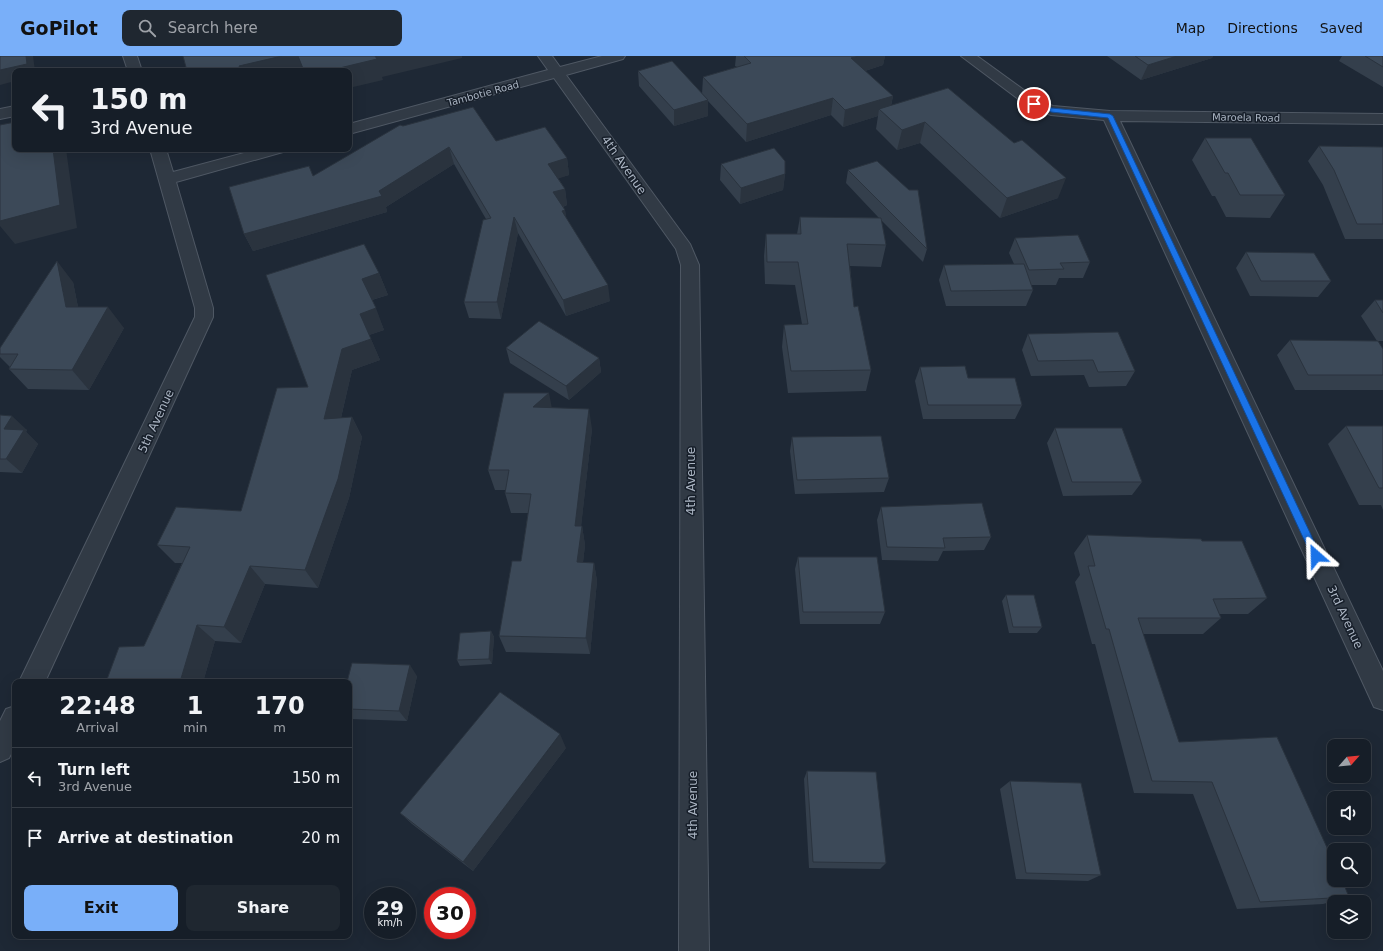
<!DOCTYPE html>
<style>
:root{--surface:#161e28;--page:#1f2730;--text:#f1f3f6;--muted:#9ea2a8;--line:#353c45;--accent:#79aff9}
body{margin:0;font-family:"DejaVu Sans",sans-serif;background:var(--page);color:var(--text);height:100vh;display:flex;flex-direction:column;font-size:15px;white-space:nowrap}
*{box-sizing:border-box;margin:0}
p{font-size:13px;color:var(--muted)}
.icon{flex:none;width:22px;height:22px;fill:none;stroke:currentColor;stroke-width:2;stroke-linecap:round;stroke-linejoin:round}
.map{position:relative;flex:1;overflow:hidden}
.drawer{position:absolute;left:12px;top:623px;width:340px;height:260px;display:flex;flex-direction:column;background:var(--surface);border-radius:8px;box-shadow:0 4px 16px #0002,0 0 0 1px var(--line)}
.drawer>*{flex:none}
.guide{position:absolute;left:12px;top:12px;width:340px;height:84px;border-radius:8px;box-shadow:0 4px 16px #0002,0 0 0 1px var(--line);background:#161e28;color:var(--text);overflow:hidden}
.needle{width:26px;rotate:63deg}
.fabs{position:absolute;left:1327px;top:683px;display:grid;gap:8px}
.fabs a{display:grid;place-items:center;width:44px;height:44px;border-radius:8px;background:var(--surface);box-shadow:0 4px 16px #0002,0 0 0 1px var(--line);font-size:20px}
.speed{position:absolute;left:364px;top:831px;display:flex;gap:8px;font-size:20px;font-weight:700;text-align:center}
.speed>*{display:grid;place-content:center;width:52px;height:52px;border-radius:50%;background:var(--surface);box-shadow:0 4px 16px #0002,0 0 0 1px var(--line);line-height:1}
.speed small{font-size:10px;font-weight:400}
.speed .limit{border:6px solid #d22;background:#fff;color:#111}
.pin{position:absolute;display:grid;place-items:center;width:34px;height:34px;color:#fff;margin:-17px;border:2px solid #fff;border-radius:50%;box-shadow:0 1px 4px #0007}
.me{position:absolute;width:44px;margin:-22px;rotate:335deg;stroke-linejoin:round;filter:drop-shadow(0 0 3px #0008)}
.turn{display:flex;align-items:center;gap:14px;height:84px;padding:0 12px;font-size:18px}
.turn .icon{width:52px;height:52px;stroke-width:2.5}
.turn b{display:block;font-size:28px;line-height:34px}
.eta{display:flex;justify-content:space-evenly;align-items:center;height:68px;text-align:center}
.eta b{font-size:24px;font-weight:600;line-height:28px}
.cta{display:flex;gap:8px;margin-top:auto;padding:8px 12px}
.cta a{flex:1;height:46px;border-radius:8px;background:var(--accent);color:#111;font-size:16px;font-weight:600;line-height:46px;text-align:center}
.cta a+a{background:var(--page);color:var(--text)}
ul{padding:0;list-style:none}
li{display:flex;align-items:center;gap:12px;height:60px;padding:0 12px;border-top:1px solid var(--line)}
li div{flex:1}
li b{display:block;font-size:15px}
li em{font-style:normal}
header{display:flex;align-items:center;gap:24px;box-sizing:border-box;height:56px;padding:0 20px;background:var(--accent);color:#111}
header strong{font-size:19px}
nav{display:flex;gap:22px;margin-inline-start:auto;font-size:14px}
.search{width:280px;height:36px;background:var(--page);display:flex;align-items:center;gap:10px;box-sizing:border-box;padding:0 14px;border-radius:8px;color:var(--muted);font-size:15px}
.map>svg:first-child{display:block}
</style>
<header>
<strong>GoPilot</strong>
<div class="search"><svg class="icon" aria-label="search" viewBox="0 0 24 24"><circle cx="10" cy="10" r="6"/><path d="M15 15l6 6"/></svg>Search here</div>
<nav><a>Map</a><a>Directions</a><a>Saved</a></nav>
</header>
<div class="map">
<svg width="1383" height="895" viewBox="0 0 1383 895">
<rect width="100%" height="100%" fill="#1e2835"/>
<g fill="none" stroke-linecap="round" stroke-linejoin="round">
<g stroke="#4f5864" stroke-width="2">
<path id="minor" d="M123,0H137L142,15H128Z
M538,0H552L560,11L602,0H625L623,3L566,19L690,188L699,209L709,895H679L681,209L676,193L554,22L349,78V68L548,14Z
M961,0H977L1039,45L1053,50L1110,55L1383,58V68L1120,65L1383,615V654L1374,651L1104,64L1051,59L1029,51Z
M15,50V60L0,63V53Z
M150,93H166L173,116L259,93H285L283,96L176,126L213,252V261L45,626H19L195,261V252Z
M15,650V690L9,702L0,706V665L6,653Z"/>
</g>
<use href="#minor" fill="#313a45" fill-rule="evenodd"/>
</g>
<path fill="#343f4c" d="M736,0H885L883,9L865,15L893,40L891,50L948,32L1058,142L1000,162L920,87L897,94L876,73L878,60L843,71L831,59L746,86L708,45V60L674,70L639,30L638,15L702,38L703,21L737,11L735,10Z
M1107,0H1213L1212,2L1141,24Z
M1342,0H1383V31L1339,5Z
M403,70L496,85L567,102L569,119L558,122L565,133L567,149L563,151L565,154L566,163L610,245L566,260L518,177L501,263L469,262L464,246L486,163L454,108L386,151L387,156L253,195L244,178L313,120Z
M1205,82L1285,139L1270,162L1226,161L1215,140H1212L1192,104Z
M1319,90L1383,91V183H1345L1323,129L1308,105Z
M721,108L785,118L783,134L740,148L720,124Z
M848,114L909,134L927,193L923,206L881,164L886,189L881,211L850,210L854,251L871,314L866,335L788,337L782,291L784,269L802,268L795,229L765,228L764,200L766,178H797L800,161L879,162L846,127Z
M1015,182L1090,206L1083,222H1059L1056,229H1031L1033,234L1026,250H946L939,224L944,209L1014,208L1009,197Z
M1246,196L1331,225L1318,241L1250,240L1236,212Z
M379,217L388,239L372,244L384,274L369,279L380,304L352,314L341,362L352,361L362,381L349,442L318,532L265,528L241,587L215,585L203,626H106L144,590L182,507H175L157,489L241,455L308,331Z
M73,226L78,251L124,272L89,334L28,333L9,313L10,311L0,301V292Z
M1375,244H1383V285H1377L1361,260Z
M1028,278L1135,315L1126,330L1089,331L1084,319L1031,320L1022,294Z
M1290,284L1383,293V334H1295L1277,299Z
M506,292L599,302L601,316L569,344L510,307Z
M920,311L968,322L1022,349L1015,363H923L915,325Z
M552,352L592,373L581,470H582L585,489L583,506L594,507L597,525L590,598L506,596L499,580L521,505L528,457H511L505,437L506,434H495L488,414Z
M0,359L27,374L26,376L38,388L22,417L0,416Z
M1346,370H1383V454L1381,449H1359L1328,388Z
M1055,372L1142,426L1132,439L1063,440L1047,387Z
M792,381L889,422L884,436L795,438L790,395Z
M881,451L991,481L984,494L943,495L938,505L882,504L877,464Z
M1087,479L1202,485L1267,542L1248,558H1219L1221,562L1203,578H1143L1179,686L1349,841L1323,848L1237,853L1193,738L1134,737L1095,588H1092L1075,526L1080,519L1074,497Z
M798,501L885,556L880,568H800L795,513Z
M1006,539L1042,571L1037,577H1009L1002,545Z
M491,575L494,581L492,608L460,610L457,604Z
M417,620L407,665L350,663L349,662V626Z
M566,692L473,815L412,768L400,757Z
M807,715L886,807L880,813L809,812L804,723Z
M1010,725L1101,819L1088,825L1016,823L1000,733Z"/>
<path fill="#2a333e" d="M26,0H33L35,15H15V25L0,29V14Z
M282,0H298L304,15H241L239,10Z
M377,0H462V2L382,21L383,24L349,32V15H327Z
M859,0H885L883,9L849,20L851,2Z
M1177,0H1213L1212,2L1141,24L1148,9Z
M893,40L889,57L879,53L878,60L843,71L845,54Z
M833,42L831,59L746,86L747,68Z
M708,44V60L674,70V54Z
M925,66L920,87L897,94L902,74Z
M449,91L454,108L386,151L387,156L253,195L244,178L379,135Z
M53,93H66L77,172L15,188L0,170V165Z
M567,102L569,119L551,125L548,108Z
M785,118L783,134L740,148L741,132Z
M1066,122L1058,142L1000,162L1007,142Z
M565,133L567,149L556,153L553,136Z
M565,154L568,171L562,155Z
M514,161L518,177L501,263L497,246Z
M57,205L73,226L82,271L66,251Z
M379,217L388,239L371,244L362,223Z
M608,229L610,245L566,260L563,244Z
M108,251L124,272L89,334L72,314Z
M376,252L384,274L369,279L360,258Z
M371,283L380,304L352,314L336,383L324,363L342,293Z
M599,302L601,316L569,344L566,330Z
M549,337L553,358L533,351Z
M589,353L592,373L579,489L575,470Z
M12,360L27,374L26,376L38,388L22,417L6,403L4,373Z
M352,361L362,381L349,442L318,532L305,514Z
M582,470L585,489L581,524L577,506Z
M594,507L597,525L590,598L586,582Z
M250,510L265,528L241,587L224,571Z
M197,569L215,585L203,626H180Z
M491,575L494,581L492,608L489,603Z
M410,609L417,620L407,665L399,655Z
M560,678L566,692L473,815L463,806Z"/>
<path fill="#3c4958" stroke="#2a333e" d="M0,0H26L27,8L0,14Z
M183,0H282L239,10L241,15H187Z
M298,0H377H375L377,3L327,15H304Z
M744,0H859L851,2L893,40L845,54L833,42L747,68L703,21L751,7Z
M1135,0H1177L1148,9Z
M1365,0H1383V11Z
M672,5L708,44L674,54L638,15Z
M948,32L1014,87L1022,84L1066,122L1007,142L925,66L902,74L879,53Z
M473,51L496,85L545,71L567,102L548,108L565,133L553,136L565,154L562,155L608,229L563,244L514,161L497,246H464L483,164L491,162L449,91L379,135L382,140L244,178L229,131L309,110L313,120L400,69L403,70Z
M15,66V93H53L60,149L0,165V69Z
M1205,82H1251L1285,139H1240L1228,117H1225Z
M1319,90L1383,91V168H1357L1334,114Z
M774,92L785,105V118L741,132L721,108Z
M877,105L909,134H918L927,193L848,114Z
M800,161L881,162L886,189L847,188L854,251L858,250L871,314L791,315L784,269L808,268L798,206H767L766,178H801Z
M1078,179L1090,206L1060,207L1064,213L1029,214L1015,182Z
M364,188L379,217L362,223L376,252L360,258L371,283L342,293L324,363L352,361L338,423L305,514L250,510L224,571L197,569L180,626H106L119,591L144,590L190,491L157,489L176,451L241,455L277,332L308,331L266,219Z
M1246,196L1314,197L1331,225H1261Z
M57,205L66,251H108L72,314L9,313L18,298H0V292Z
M1024,208L1033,234L951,235L944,209Z
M1375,244H1383V257Z
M539,265L599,302L566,330L506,292Z
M1118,276L1135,315L1098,316L1093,304L1038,305L1028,278Z
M1290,284L1378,285L1383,293V319H1308Z
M965,310L968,322H1015L1022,349H928L920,311Z
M504,337H549L533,351L589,353L575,470H582L577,506L594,507L586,582L499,580L512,505H521L531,438L505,437L509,414H488Z
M0,359L12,360L4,373L24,374L6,403H0Z
M1346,370H1383V432H1379Z
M1055,372H1122L1142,426H1072Z
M881,380L889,422L797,424L792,381Z
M982,447L991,481L943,482L945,492L887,491L881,451Z
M1087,479L1201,483L1202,485H1242L1267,542L1213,543L1221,562H1138L1179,686L1277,681L1334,807V824H1342L1349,841L1260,846L1212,726L1152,725L1109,573H1106L1088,510H1095Z
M798,501H877L885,556H803Z
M1006,539H1034L1042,571H1013Z
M491,575L489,603L457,604L460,577Z
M352,607L410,609L399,655L349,653V626H347Z
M500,636L560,678L463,806L400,757Z
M807,715L876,716L886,807L813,806Z
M1010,725L1081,727L1101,819L1026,817Z"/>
<path fill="#1a73e8" stroke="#114b97" d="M1032,47L1052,52L1110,58L1113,60L1321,500L1320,503H1313L1108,62L1051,56L1032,49Z"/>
<g text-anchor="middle" stroke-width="3" stroke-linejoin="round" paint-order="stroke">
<g font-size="10" fill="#abb5c3" stroke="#171f2a">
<text transform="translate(483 37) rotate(-15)" y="4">Tambotie Road</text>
<text transform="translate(1246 61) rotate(1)" y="4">Maroela Road</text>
</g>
<g font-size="12" fill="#abb5c3" stroke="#171f2a">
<text transform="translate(624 109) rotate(55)" y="4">4th Avenue</text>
<text transform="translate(156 365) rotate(-65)" y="4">5th Avenue</text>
<text transform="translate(691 425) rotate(-90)" y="4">4th Avenue</text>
<text transform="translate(1345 561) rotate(65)" y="4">3rd Avenue</text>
<text transform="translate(693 749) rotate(-90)" y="4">4th Avenue</text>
</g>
</g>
</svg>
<div class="fabs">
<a><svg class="needle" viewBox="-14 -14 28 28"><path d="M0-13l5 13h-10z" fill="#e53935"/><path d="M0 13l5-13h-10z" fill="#9ea2a8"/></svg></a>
<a><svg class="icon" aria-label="sound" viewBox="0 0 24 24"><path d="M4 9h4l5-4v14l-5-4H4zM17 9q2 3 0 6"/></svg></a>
<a><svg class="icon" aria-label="search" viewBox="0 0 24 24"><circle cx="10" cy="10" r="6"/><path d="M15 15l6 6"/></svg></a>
<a><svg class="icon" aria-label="layers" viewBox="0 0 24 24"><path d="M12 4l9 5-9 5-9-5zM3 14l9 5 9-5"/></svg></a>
</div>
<div class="speed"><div>29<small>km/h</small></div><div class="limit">30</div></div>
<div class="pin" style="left:1034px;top:48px;background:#d93025"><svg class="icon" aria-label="arrive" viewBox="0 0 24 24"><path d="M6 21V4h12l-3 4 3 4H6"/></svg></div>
<svg class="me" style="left:1316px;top:500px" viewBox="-20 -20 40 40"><path d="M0-17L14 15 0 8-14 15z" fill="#1a73e8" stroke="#fff" stroke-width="4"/></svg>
<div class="guide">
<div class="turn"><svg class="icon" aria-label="left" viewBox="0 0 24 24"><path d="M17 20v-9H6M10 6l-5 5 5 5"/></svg><div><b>150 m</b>3rd Avenue</div></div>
</div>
<section class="drawer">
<div class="eta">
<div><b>22:48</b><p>Arrival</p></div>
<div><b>1</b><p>min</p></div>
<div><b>170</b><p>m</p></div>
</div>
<ul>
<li><svg class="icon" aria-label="left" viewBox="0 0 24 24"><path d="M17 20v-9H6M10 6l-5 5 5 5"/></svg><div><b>Turn left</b><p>3rd Avenue</p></div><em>150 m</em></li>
<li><svg class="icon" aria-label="arrive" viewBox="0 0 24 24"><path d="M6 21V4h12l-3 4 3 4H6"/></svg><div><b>Arrive at destination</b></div><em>20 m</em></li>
</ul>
<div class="cta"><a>Exit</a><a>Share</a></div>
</section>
</div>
